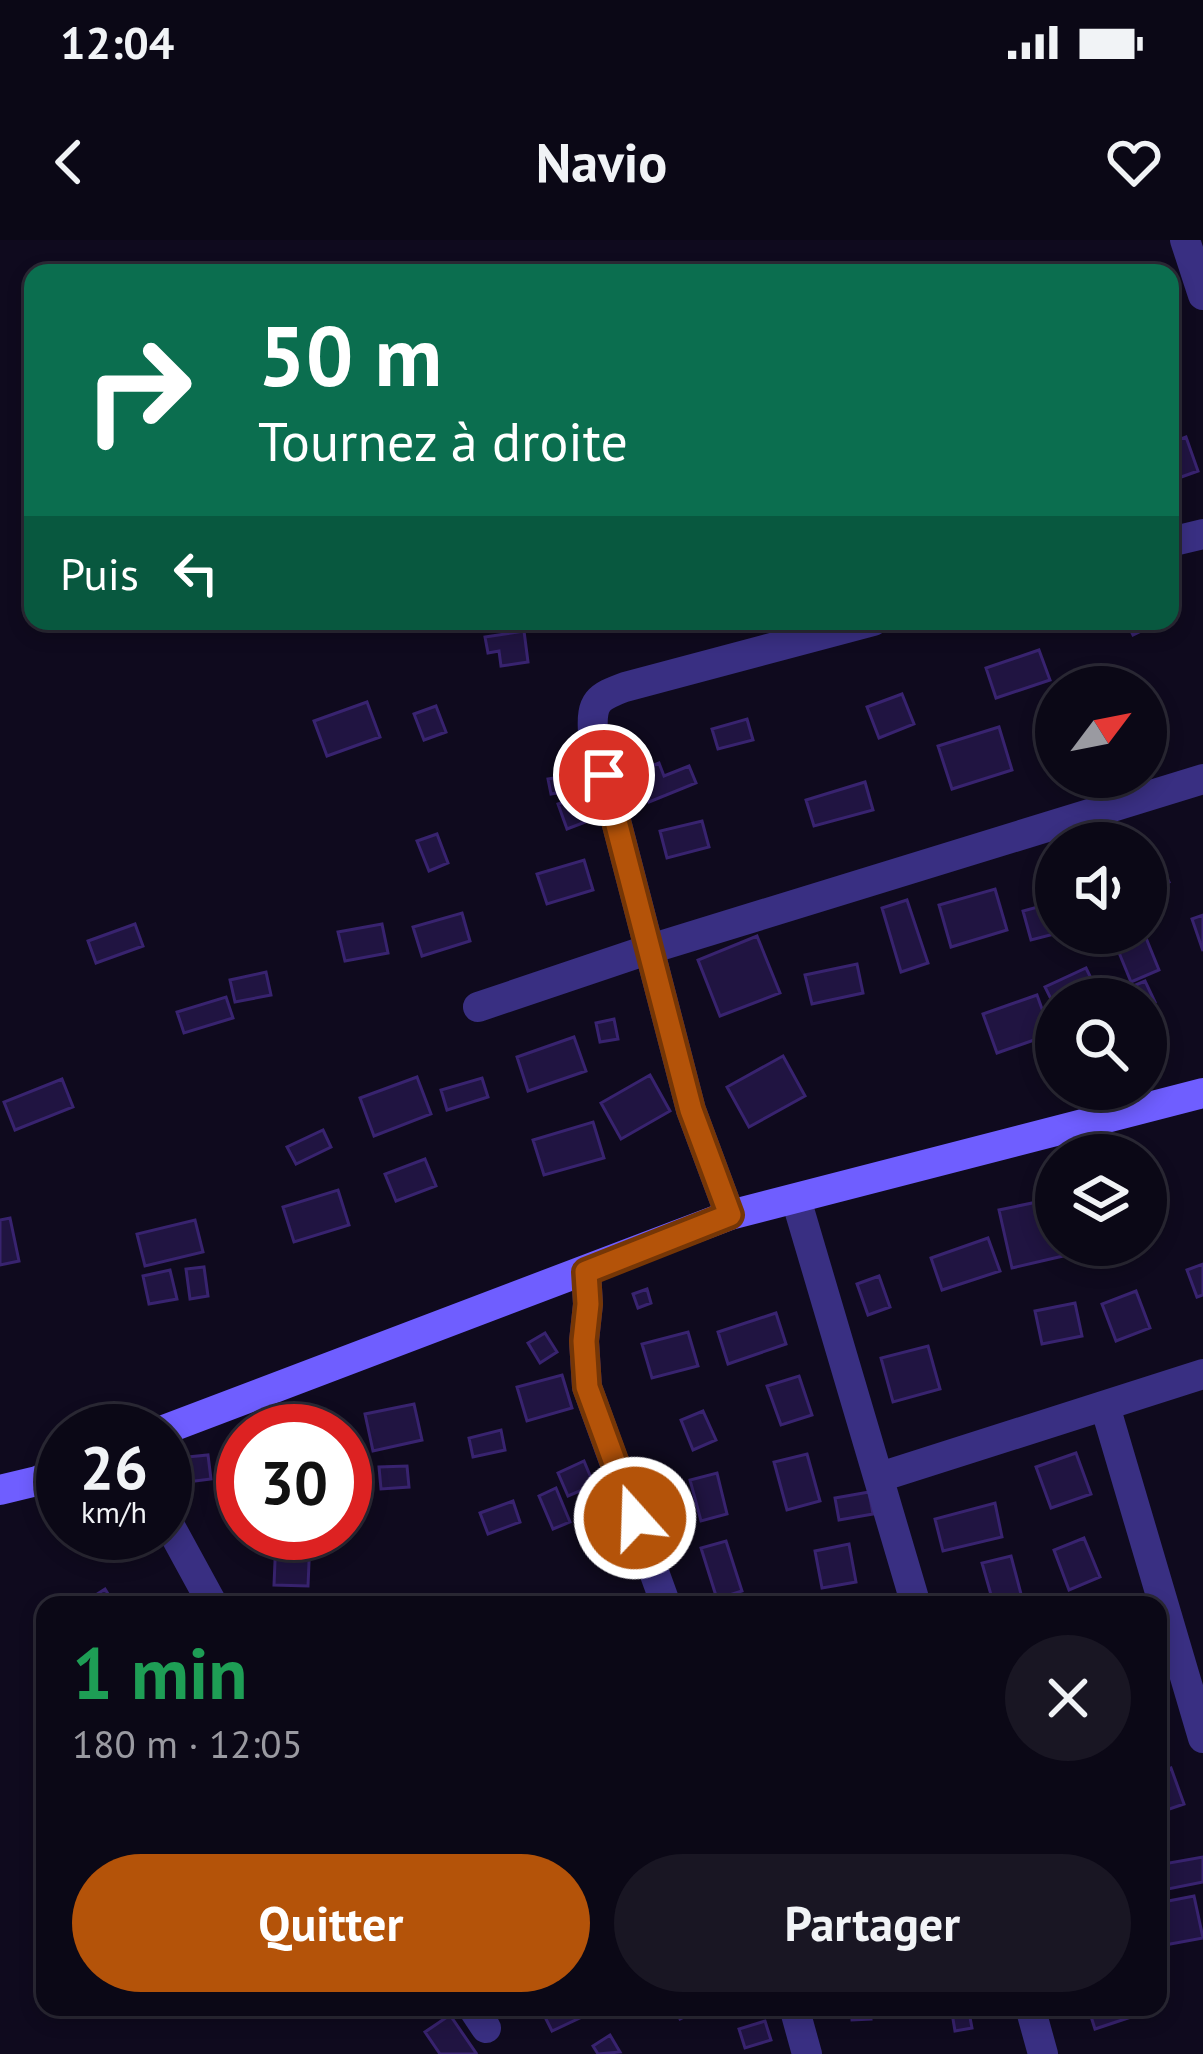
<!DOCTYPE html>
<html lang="fr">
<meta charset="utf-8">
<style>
:root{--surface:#0b0816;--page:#191623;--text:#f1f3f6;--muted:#9a9aa1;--line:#2b2935;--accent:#b45309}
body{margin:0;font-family:"PT Sans",sans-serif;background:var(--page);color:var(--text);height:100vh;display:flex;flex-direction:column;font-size:45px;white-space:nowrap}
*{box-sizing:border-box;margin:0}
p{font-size:39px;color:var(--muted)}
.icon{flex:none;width:66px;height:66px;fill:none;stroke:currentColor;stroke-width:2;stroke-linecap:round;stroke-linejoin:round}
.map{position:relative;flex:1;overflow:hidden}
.sheet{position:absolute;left:36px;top:1356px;width:1131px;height:420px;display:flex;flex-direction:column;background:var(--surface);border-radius:24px;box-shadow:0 6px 18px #0003,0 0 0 3px var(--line)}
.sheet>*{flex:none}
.top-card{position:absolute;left:24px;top:24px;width:1155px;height:366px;border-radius:24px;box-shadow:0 6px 18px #0003,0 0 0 3px var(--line);background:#0b6e4f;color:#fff;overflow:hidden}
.needle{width:78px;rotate:58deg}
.fabs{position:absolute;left:1035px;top:426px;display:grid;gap:24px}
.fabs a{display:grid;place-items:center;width:132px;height:132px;border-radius:50%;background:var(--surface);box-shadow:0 6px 18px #0003,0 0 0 3px var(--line);font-size:60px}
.speed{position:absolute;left:36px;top:1164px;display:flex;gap:24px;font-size:60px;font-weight:700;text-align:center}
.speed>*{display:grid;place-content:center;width:156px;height:156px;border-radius:50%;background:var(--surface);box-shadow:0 6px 18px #0003,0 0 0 3px var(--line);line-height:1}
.speed small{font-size:30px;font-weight:400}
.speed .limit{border:18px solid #d22;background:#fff;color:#111}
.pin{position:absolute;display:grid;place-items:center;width:102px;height:102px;color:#fff;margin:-51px;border:6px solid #fff;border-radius:50%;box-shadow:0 3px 12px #0007}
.me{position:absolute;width:132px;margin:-66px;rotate:340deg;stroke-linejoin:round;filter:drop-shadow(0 0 9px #0008)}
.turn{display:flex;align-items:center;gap:42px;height:252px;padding:0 36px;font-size:54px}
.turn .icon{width:156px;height:156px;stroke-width:2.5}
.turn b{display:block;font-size:84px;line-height:102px}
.then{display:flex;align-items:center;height:114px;padding:0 36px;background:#0003;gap:24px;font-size:45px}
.round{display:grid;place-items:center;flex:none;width:126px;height:126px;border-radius:63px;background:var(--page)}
.headline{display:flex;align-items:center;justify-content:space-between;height:204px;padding:0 36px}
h1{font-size:72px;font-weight:700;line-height:90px;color:#1e9e55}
.action{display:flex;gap:24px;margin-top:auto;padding:24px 36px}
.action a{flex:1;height:138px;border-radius:72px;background:var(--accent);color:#fff;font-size:48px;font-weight:700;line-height:138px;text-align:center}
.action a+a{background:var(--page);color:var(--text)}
.status{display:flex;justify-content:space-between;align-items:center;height:84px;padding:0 60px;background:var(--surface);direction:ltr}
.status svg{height:33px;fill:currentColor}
header{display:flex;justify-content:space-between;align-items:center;height:156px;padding:0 36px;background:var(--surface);font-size:54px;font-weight:700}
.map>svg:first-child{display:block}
</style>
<div class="status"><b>12:04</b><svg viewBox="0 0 49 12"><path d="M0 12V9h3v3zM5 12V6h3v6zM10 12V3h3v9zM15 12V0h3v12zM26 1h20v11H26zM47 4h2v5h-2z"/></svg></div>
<header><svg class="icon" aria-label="back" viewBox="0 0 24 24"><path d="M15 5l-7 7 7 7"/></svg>Navio<svg class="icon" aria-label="heart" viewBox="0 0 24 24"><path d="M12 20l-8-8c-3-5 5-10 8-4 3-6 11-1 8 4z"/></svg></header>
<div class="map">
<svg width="1203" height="1814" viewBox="0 0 1203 1814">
<rect width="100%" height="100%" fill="#0f0a1e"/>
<path fill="#201441" stroke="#38236f" stroke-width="3" d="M1186,197L1198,231L1170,241V203Z
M1126,381H1162L1133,395Z
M524,391L528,422L501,426L499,411L488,413L485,397Z
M1039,410L1050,440L996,458L986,428Z
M902,454L914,484L879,498L867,467Z
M367,462L380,497L327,516L314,481Z
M436,466L446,492L424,500L414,474Z
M747,479L753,500L718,509L712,489Z
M999,487L1012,530L952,549L938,506Z
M659,523L664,536L689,526L696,543L649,562L636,532Z
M566,536L569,551L551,554L548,539Z
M865,542L873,570L814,586L806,560Z
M585,555L593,579L567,589L558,564Z
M702,581L709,607L667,618L660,591Z
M437,594L448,623L429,631L417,601Z
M1156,615L1169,642L1146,653V620Z
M584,620L593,650L547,664L537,634Z
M995,649L1007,690L951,707L939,665Z
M907,660L928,723L901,732L882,668Z
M1056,662V693H1058L1031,700L1023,671Z
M462,673L470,701L422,716L413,687Z
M1203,675V711L1192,679Z
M135,684L143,706L96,723L88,701Z
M382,684L388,713L345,721L338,692Z
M1127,693H1144L1159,730L1131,742L1113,698Z
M757,696L780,753L720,776L698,720Z
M857,724L863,753L812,764L805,735Z
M1086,728L1101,759H1056V769L1045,747Z
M266,732L271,755L235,762L230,740Z
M1145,741L1155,762L1146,766V759H1131L1126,749Z
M1037,755L1051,794L997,813L983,774Z
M226,757L233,778L184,793L177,772Z
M614,779L618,799L600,802L596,783Z
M574,797L586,831L528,851L517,817Z
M783,816L805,856L749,887L727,847Z
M650,835L670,871L621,899L601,863Z
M417,837L431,874L374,896L360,858Z
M482,838L488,857L447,870L441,850Z
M62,839L73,867L15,890L4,862Z
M593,882L604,918L544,935L533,900Z
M323,890L331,907L296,924L287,907Z
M425,919L436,946L396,961L385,934Z
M338,950L349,985L294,1002L283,967Z
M1051,959L1056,983V1005H1061L1063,1016L1012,1028L999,970Z
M10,978L19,1021L0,1025V980Z
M195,980L203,1012L145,1026L137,994Z
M988,998L1000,1031L942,1050L931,1018Z
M1083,1005H1132L1086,1018Z
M1203,1024V1055L1197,1057L1187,1030Z
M204,1027L208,1056L190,1059L186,1029Z
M170,1030L177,1059L149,1064L143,1036Z
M879,1036L890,1067L868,1075L857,1044Z
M647,1049L651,1063L638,1068L633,1054Z
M1136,1051L1150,1088L1116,1101L1102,1064Z
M1075,1063L1082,1096L1042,1104L1035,1071Z
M776,1073L786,1104L728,1124L718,1092Z
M688,1092L698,1126L652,1138L642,1104Z
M545,1093L557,1112L540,1123L528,1103Z
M928,1106L940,1149L893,1162L881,1118Z
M562,1135L572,1168L527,1181L517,1147Z
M799,1136L812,1175L781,1185L767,1146Z
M414,1164L422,1200L373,1211L365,1174Z
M703,1171L716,1200L693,1210L681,1180Z
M501,1190L505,1210L473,1217L469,1198Z
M1076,1213L1091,1254L1051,1268L1036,1227Z
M807,1214L820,1261L787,1270L774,1222Z
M208,1215L211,1239L179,1243L177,1218Z
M584,1221L594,1245L568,1256L558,1233Z
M407,1226L409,1247L381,1249L379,1227Z
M717,1233L727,1274L701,1281L690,1240Z
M556,1248L570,1282L553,1289L539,1256Z
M869,1252L873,1274L839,1280L835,1258Z
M513,1261L520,1282L488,1294L480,1273Z
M995,1263L1002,1297L943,1311L935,1279Z
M276,1298L310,1299L308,1346L274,1345Z
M1084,1298L1100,1337L1069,1350L1054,1310Z
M726,1301L742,1351L717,1359L701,1308Z
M849,1304L856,1342L822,1348L815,1311Z
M1011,1316L1021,1354L993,1362L982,1323Z
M105,1349L115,1365H80Z
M1171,1528L1184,1564L1158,1573V1533Z
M1203,1617V1642L1158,1651V1625Z
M1194,1656L1203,1698L1165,1705L1158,1663Z
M540,1767H582L586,1775L552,1791Z
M674,1767H705L680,1779Z
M851,1767H870L871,1779L852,1780Z
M951,1767H968L972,1788L955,1791Z
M1088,1767H1127L1131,1777L1095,1789Z
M450,1775L476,1813L474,1814H440L425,1792Z
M765,1781L771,1800L745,1808L739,1789Z
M610,1795L620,1812L598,1814L593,1806Z"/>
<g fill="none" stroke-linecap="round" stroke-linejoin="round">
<path stroke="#392f82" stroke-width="30" d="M1185,0L1203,55
M1170,302L1203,294
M478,767L650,709L1203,539
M796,959L916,1365
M730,975L691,870L593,492C591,461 598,457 625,447L873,381
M586,1032L588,1064L584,1101L587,1147L666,1365
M1105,1166L1203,1498
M880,1237L1203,1134
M165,1277L213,1365
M472,1767L486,1788
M794,1767L807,1814
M1030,1767L1043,1814"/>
<path stroke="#6f5eff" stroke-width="30" d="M161,1191L730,975L1203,853
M0,1250L37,1241L63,1230"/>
</g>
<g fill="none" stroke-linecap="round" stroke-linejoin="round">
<g stroke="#753606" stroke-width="30">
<path id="route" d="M604,535L691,870L730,975L586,1032L588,1064L584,1101L587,1147L635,1278"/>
</g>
<use href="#route" stroke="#b45309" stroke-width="21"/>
</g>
</svg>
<div class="fabs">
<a><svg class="needle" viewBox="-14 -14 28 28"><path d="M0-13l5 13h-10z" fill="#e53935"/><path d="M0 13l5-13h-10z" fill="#9a9aa1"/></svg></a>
<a><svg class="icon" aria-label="sound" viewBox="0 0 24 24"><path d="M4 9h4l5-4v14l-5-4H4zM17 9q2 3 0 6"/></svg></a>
<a><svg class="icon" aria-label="search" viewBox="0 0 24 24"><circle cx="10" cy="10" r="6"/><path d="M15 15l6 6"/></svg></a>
<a><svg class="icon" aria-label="layers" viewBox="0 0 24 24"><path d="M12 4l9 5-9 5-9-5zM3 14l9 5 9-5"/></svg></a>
</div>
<div class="speed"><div>26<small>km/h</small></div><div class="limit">30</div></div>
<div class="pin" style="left:604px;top:535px;background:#d93025"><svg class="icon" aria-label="arrive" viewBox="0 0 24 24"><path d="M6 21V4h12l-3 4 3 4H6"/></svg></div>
<svg class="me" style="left:635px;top:1278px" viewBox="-20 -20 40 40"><circle r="17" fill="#b45309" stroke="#fff" stroke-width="3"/><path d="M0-11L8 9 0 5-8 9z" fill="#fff"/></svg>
<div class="top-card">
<div class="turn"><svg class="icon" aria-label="right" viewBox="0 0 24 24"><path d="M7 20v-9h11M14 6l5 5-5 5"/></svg><div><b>50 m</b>Tournez à droite</div></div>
<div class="then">Puis<svg class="icon" aria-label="left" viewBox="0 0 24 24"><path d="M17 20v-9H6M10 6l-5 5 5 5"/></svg></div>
</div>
<section class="sheet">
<div class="headline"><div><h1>1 min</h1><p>180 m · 12:05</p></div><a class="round"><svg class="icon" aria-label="close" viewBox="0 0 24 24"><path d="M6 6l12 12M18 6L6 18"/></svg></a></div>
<div class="action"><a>Quitter</a><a>Partager</a></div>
</section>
</div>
